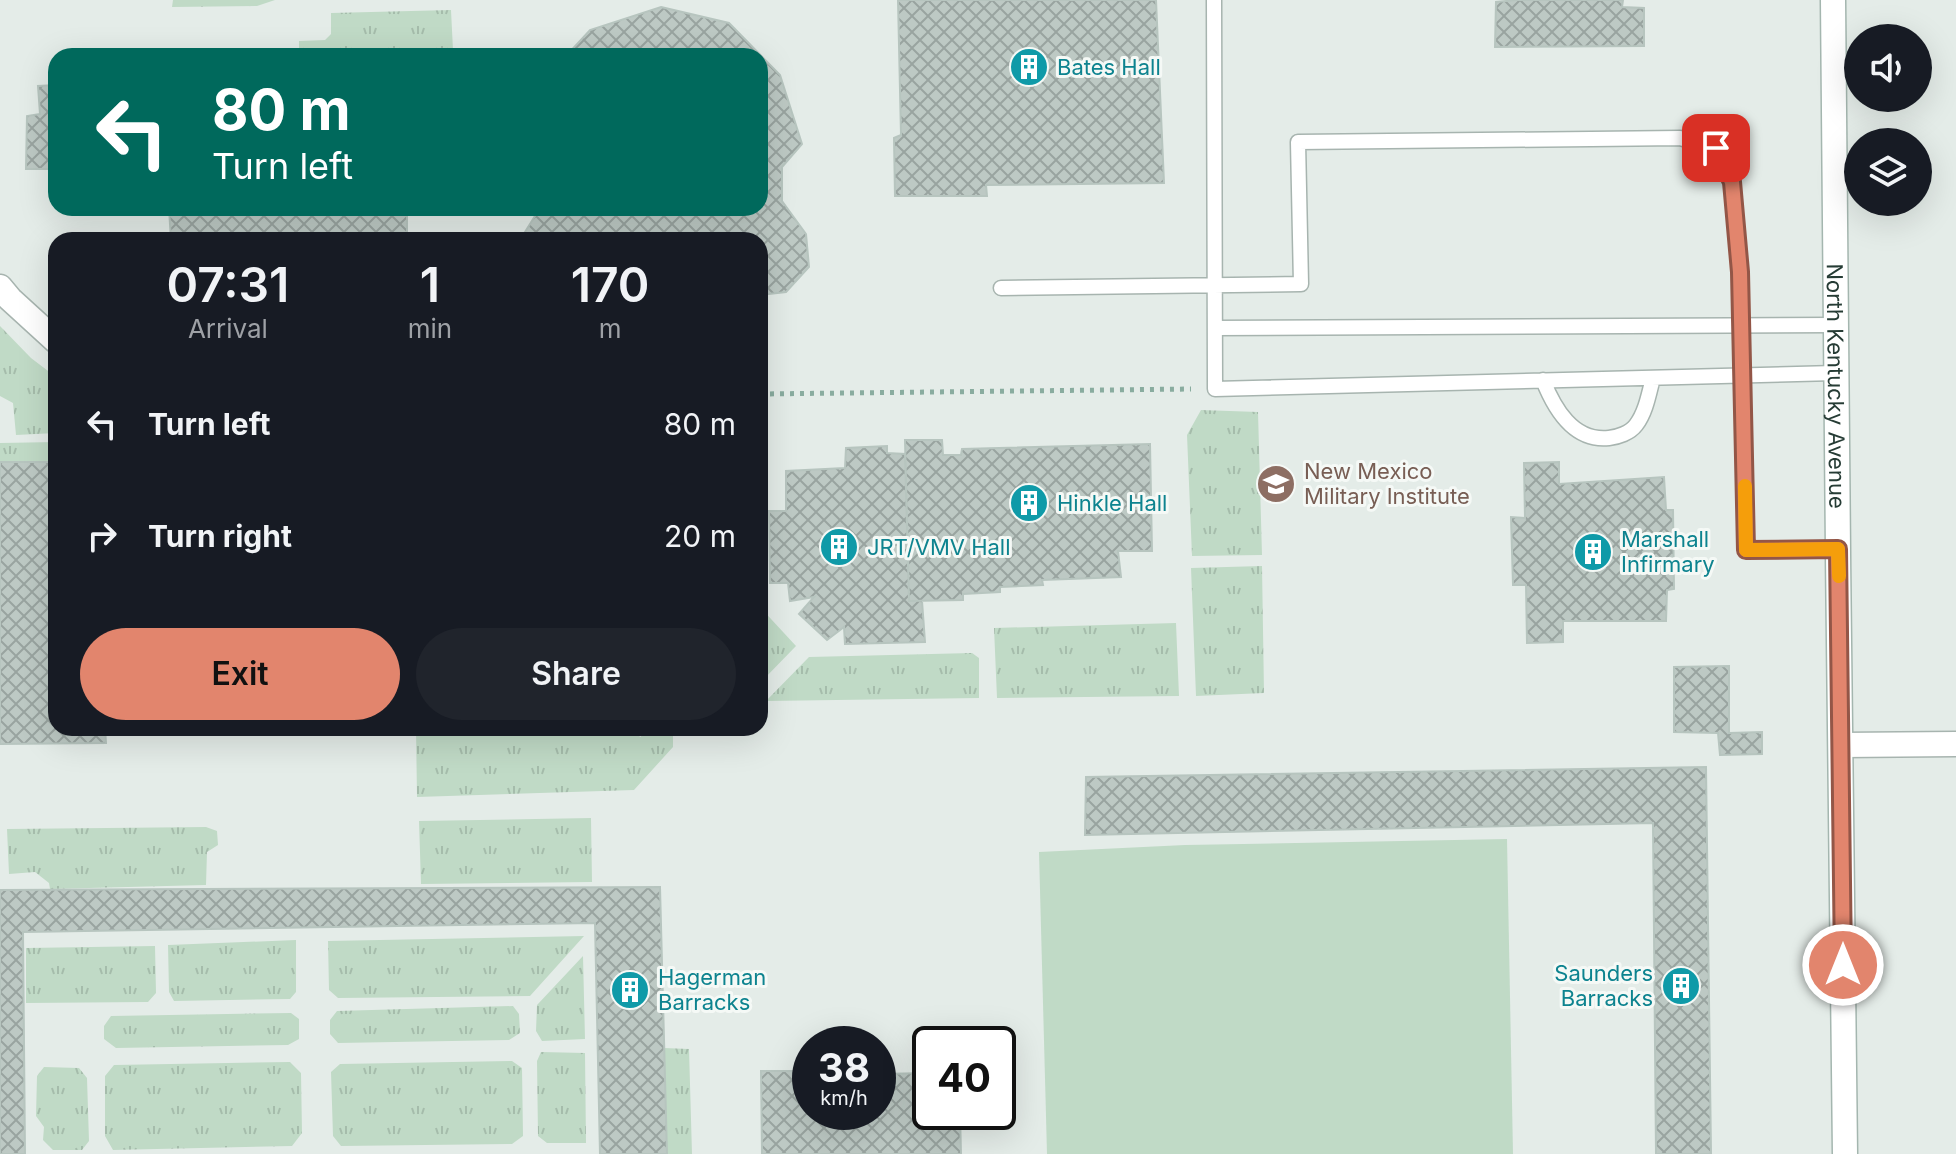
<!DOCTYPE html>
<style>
:root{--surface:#171b24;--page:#20242c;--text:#f1f3f6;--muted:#9ea1a6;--accent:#e2856d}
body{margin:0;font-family:Inter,sans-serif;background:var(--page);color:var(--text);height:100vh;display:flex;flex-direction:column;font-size:30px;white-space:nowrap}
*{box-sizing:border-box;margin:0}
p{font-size:26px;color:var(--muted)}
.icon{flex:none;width:44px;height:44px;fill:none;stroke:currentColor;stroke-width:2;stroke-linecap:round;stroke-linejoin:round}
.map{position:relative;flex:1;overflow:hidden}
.panel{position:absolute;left:48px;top:232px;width:720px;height:504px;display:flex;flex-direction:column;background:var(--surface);border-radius:24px;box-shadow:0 8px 32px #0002}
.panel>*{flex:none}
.hud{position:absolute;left:48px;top:48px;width:720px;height:168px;border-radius:24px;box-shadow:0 8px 32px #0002;background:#00695c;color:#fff;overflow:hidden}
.buttons{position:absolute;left:1844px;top:24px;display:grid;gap:16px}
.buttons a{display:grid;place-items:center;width:88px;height:88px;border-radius:50%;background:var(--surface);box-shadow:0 8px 32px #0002;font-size:40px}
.speed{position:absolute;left:792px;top:1026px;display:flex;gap:16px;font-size:40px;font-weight:700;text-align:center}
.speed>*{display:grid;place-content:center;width:104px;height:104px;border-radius:50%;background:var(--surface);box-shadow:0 8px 32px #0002;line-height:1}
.speed small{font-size:20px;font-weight:400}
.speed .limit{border:4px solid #111;border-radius:12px;background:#fff;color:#111}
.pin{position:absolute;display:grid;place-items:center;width:68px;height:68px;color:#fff;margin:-34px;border-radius:16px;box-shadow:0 4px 12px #0006}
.me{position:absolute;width:88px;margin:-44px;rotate:0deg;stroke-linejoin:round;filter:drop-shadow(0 0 6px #0008)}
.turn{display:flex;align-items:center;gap:28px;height:168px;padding:0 32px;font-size:36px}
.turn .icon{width:104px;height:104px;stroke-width:2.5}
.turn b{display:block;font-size:56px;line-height:68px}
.eta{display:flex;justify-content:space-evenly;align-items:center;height:136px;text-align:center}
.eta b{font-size:48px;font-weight:600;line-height:56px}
.button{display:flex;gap:16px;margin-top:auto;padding:16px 32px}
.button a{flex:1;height:92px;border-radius:48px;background:var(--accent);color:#111;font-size:32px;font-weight:600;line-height:92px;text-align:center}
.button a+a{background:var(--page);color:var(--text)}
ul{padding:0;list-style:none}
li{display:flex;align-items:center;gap:24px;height:112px;padding:0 32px}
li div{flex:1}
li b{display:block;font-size:30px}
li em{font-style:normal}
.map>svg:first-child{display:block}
</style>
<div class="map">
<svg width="1956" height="1154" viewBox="0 0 1956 1154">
<defs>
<pattern id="grass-tufts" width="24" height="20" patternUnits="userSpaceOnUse" patternTransform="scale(2)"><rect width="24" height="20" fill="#c0dac6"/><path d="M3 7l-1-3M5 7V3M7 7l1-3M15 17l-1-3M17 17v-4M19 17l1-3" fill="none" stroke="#a5bcab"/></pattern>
<pattern id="building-cross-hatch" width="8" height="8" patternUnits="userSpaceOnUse" patternTransform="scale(2)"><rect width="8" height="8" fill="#bdc9c4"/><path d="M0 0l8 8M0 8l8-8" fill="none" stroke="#99a4a0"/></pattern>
</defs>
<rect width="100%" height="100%" fill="#e4ece8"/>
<path fill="url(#grass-tufts)" d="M173,0H275L257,6L172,7Z
M451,10L453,50L450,56H299V41L325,40L331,34V13Z
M0,326L31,358L56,377V433L16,435L13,403L0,396Z
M1201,410L1258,412L1262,555L1192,556L1187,435Z
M56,442V462H0V443Z
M1262,566L1264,693L1196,696L1191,568Z
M760,607L796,646L760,683Z
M1176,623L1179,696L997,698L994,628Z
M972,653L979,658V698L766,701L809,657Z
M416,728H512L513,735L632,733L641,737L642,728H673V747L634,790L417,797Z
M591,818L592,882L421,884L419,821Z
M206,827L217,831L218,845L207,852L206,885L50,889L49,883L35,872L9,874L7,829Z
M584,936L530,996L338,998L329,990L328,941Z
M296,940V992L290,999L174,1001L169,992L168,945Z
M155,946L156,993L148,1002L26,1003V948Z
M583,956L585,1039L542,1041L536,1031L537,1005Z
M513,1006L519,1014L520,1033L509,1040L338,1043L330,1034V1020L337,1011Z
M291,1013L299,1019V1039L288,1045L116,1048L104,1039V1026L111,1016Z
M664,1048L689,1049L692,1154H667Z
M541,1052L585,1053L586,1143H547L538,1136L537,1061Z
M512,1061L522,1068L523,1136L512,1144L341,1146L333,1136L331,1072L340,1064Z
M290,1062L301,1073L302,1133L292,1146L113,1150L105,1136V1076L114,1065Z
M44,1067L79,1068L87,1078L89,1141L82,1150H53L43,1140L44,1127L36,1116L37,1076Z"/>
<path fill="#c0dac6" d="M1507,839L1513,1154H1047L1039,852L1185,845Z"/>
<path fill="url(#building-cross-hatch)" stroke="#b7c5bf" stroke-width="2" d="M898,0H1156L1164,183L986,185L987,196H895L894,138L901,135Z
M1516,0H1623L1622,7L1644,8V46L1495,47L1496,2Z
M661,7L729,23L780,75L802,144L782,167V201L806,234L809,267L786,292L760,295V240H520L540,208H760V56H566L590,30Z
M56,85V169H26L27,116L40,114L38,86Z
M169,208H407V240H171Z
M905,440H942L943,455H961L962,449L1150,444L1152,551H1118L1121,577L1042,580L1043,585L1000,587V592L963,594V600L909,601Z
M887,446V453L905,454L909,601H922L925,642L845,644L844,627L827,640L799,614L814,597L790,601L788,583H770L769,511H786V471L845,468L846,448Z
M0,462H56V728H105L106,743L0,744Z
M1559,462V484L1664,477L1666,510H1673L1674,589L1667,590L1666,621H1563V642L1527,643L1526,585H1513L1511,517L1525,518L1524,463Z
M1729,666V733L1762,732V754L1720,755L1718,733L1674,732V667Z
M512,728H632V733L512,735Z
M1706,767L1711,1154H1656L1653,823L1085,835L1086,777Z
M660,887L667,1154H600L595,923L23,932L25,1154H0V890Z
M761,1071H810V1112H878V1074L930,1073V1112H960L961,1154H762Z"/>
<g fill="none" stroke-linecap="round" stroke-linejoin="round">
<g stroke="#a7b4af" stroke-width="17">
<path id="lane" d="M1214,0L1215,389L1835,373
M1001,288L1301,284L1298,142L1680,138L1716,148L1732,182L1740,272L1746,550L1838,549
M1215,328L1834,325
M1543,380C1554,408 1573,442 1609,438C1618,437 1630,433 1636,425C1646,412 1649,393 1653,378"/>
</g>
<g stroke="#a7b4af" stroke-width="27">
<path id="street" d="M0,287L10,299L56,341
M1842,745L1956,744"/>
</g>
<g stroke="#a4b6af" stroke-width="27">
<g id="secondary">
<path id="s1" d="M1833,0C1834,385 1842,769 1845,1154"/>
</g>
</g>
<path stroke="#89ac9f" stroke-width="5" stroke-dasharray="4 6" stroke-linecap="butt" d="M760,394L1191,389"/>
<use href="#lane" stroke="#fff" stroke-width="14"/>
<use href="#street" stroke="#fff" stroke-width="24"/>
<use href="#secondary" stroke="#fff" stroke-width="24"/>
</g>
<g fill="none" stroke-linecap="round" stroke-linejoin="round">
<g stroke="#935647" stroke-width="20">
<path id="route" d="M1716,148L1732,182L1740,272L1746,550L1838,549L1843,965"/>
</g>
<use href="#route" stroke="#e2856d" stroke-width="14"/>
<path stroke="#f59e0b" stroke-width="14" d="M1745,486L1746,550L1838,549L1839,576"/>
</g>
<defs>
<g id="building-disc" transform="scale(2)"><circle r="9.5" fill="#0f9aa8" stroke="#f5f9f6"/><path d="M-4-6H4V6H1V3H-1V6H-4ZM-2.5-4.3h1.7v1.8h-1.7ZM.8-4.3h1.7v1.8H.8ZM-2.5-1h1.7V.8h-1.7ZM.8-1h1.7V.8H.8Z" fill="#fff"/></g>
<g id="university-disc" transform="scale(2)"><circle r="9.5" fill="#8d6e63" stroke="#f5f9f6"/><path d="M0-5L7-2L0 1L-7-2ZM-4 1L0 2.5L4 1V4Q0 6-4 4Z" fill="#fff"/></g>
</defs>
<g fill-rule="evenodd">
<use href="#building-disc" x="1029" y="67"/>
<use href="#university-disc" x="1276" y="484"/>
<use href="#building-disc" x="1029" y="503"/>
<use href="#building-disc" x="839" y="547"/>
<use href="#building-disc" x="1593" y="552"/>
<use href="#building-disc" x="1681" y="986"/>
<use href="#building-disc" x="630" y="990"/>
</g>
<g text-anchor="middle" stroke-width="6" stroke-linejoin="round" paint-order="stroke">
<g font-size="22" fill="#0d838f" stroke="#f5f9f6" text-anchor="start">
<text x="1057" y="75">Bates Hall</text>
<text x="1057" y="511">Hinkle Hall</text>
<text x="1621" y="547">Marshall<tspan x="1621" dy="25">Infirmary</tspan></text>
<text x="867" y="555">JRT/VMV Hall</text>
<text x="1653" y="981" text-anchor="end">Saunders<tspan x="1653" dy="25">Barracks</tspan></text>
<text x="658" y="985">Hagerman<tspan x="658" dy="25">Barracks</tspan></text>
</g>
<g font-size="22" fill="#263c35" stroke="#f5f9f6">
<text dy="8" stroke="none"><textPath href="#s1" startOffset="386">North Kentucky Avenue</textPath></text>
</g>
<g font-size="22" fill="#785e54" stroke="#f5f9f6" text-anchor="start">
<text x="1304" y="479">New Mexico<tspan x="1304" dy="25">Military Institute</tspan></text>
</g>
</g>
</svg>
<div class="buttons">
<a><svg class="icon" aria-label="sound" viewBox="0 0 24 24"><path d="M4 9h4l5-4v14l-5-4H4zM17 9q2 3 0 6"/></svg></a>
<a><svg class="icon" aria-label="layers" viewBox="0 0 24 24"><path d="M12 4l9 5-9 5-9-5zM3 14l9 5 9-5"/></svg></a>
</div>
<div class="speed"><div>38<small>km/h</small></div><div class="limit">40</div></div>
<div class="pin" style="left:1716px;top:148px;background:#d93025"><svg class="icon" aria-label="arrive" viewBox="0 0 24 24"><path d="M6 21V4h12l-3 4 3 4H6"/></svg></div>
<svg class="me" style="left:1843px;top:965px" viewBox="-20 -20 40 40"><circle r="17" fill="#e2856d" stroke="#fff" stroke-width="3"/><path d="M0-11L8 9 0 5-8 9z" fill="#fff"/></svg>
<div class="hud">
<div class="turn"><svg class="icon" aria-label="left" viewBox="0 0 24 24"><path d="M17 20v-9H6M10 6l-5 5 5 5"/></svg><div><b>80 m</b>Turn left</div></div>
</div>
<section class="panel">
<div class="eta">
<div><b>07:31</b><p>Arrival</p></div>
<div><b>1</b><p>min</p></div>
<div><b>170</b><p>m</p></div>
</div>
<ul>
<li><svg class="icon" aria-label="left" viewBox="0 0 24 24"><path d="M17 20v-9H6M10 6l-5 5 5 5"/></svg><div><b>Turn left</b></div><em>80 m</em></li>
<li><svg class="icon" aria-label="right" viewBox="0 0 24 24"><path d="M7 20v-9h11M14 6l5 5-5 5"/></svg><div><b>Turn right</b></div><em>20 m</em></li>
</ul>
<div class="button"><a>Exit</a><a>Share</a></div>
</section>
</div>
